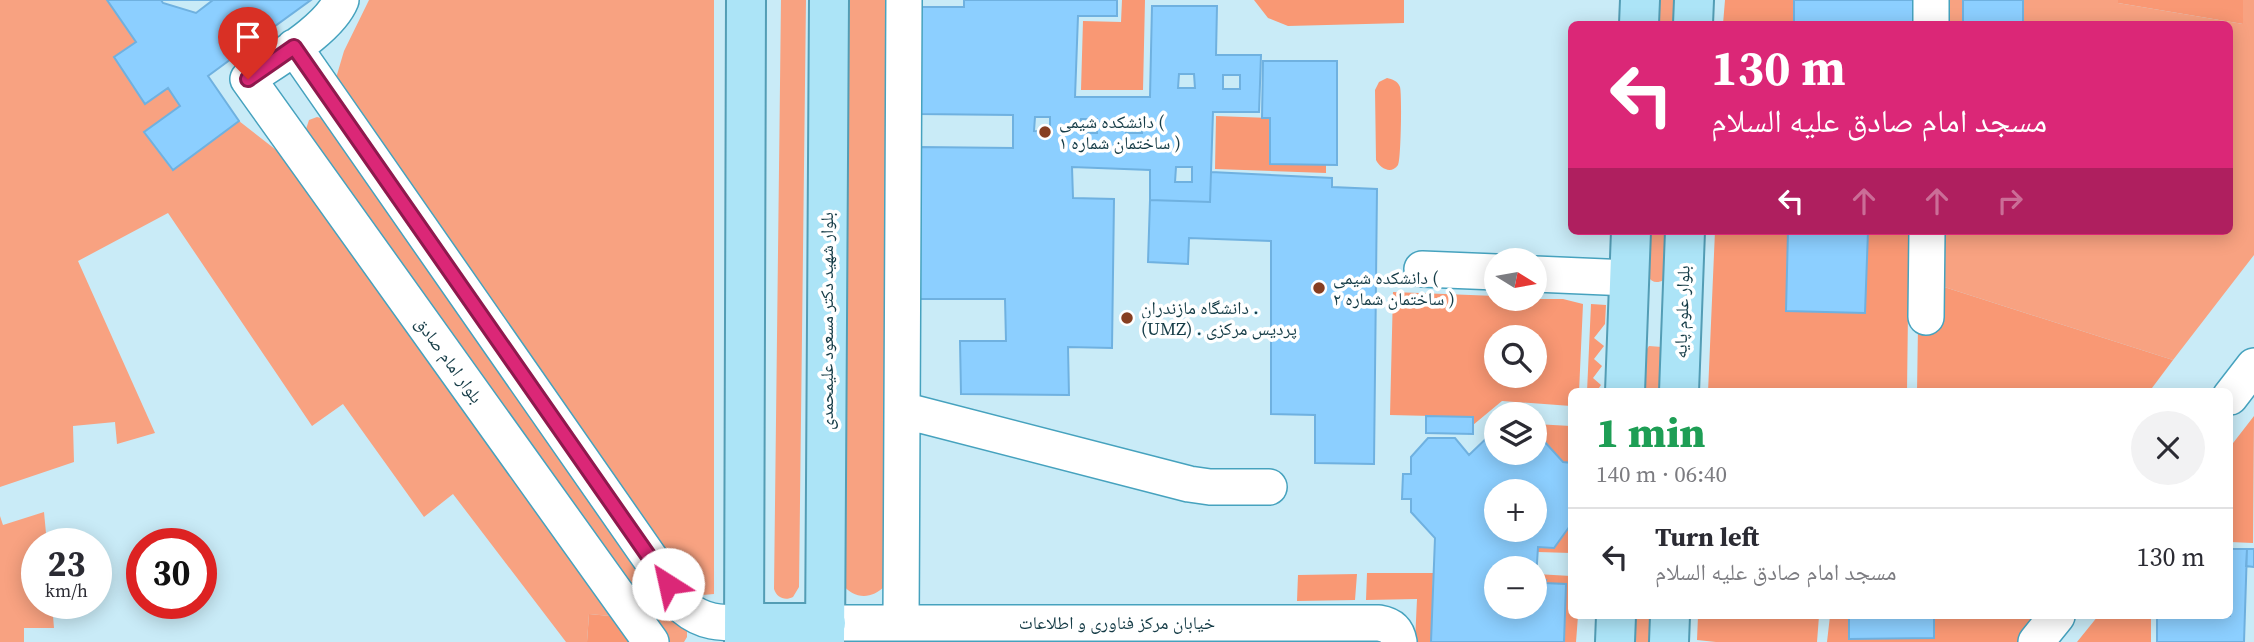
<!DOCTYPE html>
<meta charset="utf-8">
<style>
:root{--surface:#fff;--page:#f2f2f3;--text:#2b2b33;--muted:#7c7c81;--line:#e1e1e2}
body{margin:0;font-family:"Source Serif 4","Noto Naskh Arabic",serif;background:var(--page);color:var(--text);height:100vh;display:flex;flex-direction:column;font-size:26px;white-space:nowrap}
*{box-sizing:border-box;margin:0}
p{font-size:23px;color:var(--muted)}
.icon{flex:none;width:38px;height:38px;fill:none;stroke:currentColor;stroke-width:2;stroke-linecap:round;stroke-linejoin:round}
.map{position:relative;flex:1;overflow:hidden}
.side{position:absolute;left:1568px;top:388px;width:665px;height:231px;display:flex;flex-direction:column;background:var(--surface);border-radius:10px;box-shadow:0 4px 18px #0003}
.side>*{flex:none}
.top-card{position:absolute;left:1568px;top:21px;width:665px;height:214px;border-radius:10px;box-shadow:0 4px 18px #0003;background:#db2777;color:#fff;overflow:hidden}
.needle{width:46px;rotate:101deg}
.tools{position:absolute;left:1484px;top:248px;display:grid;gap:14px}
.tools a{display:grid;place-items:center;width:63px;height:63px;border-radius:50%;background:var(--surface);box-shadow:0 4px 18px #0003;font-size:35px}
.speed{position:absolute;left:21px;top:528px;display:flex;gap:14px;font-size:35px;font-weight:700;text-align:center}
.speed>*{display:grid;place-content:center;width:91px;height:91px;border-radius:50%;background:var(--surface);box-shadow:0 4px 18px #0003;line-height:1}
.speed small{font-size:18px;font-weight:400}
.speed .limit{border:10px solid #d22;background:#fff;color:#111}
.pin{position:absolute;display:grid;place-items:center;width:60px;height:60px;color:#fff;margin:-72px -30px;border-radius:50% 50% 50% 0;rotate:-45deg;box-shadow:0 0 7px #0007}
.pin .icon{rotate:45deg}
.me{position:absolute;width:77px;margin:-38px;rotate:325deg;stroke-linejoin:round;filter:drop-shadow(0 0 5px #0008)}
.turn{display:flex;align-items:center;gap:24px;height:147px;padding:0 28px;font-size:32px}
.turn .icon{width:91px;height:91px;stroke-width:2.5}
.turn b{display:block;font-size:49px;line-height:60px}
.lanes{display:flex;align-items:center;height:66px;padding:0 28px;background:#0003;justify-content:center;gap:35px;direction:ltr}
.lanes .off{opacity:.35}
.round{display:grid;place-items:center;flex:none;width:74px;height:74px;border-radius:37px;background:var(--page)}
.summary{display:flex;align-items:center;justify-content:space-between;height:119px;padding:0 28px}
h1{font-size:42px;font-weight:800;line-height:52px;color:#1e9e55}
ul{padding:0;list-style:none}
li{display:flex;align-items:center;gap:21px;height:98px;padding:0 28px;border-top:2px solid var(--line)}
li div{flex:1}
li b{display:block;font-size:26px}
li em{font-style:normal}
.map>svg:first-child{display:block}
</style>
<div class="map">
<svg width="2254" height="642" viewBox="0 0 2254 642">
<rect width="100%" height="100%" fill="#c9ebf7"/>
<path fill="#f8a281" d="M0,0H107L136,42L114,57L168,88L180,106L144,132L172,170L239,121L289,160L610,616L589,614L587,642H566L453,494L424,517L343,404L312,426L168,213L78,261L155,433L117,444L115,422L73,426L74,462L0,487Z
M369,0H714V594L703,595L690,587L336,78L344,51Z
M781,0H806L799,587L793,597C785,601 777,598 774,589Z
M840,0H892L885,586C871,600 854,599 842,584Z
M1656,0H1681L1680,24H1655Z
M1944,0H1963V24H1943Z
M2023,0H2118V3L2243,24V0H2254V255L2173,360L1938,285L1939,231H2230V24H2023Z
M317,117L325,119L687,629V637L684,642H667L305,132L309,120Z
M1646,231H1671L1664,280C1656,284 1652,282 1647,276Z
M1649,346L1662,347L1666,392H1641L1644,353Z
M44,512L47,544H37V604H52L54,628H24V642H0V516L3,525Z
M1632,616H1657L1656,642H1631Z"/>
<path fill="#f99874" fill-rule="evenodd" d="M1122,0H1145L1143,90H1081L1083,21L1121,22Z
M1254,0H1404V23L1288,26L1268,18Z
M1725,0H1794V24H1723Z
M2118,0H2243V24L2118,3Z
M1387,78C1392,79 1398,81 1400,87C1402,93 1401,161 1398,165C1391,175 1380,168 1376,160L1375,90L1379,82Z
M1216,116L1270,118V164L1326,165V173L1215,169Z
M1715,231H1788L1786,311L1865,313L1868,231H1909L1907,392H1708Z
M1938,285L2173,360L2149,392H1917L1918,326Z
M1393,292L1496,296V299H1563L1583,304L1579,392H1572L1571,406L1502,401L1473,425V417L1390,415ZM1496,338H1535V376H1496Z
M1591,304L1606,305L1605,324L1594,338L1604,346L1594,359L1602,366L1593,378L1601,385L1596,392H1587Z
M2254,416L2253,543L2230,542V447Z
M1535,424L1571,426V463L1563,462L1544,441H1535Z
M1571,523V553L1538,552V547H1554Z
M1367,573H1433L1431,642H1415L1417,599L1366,600Z
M1357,574L1355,600L1297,601L1298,575Z
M1536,574L1571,576L1572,616H1578L1576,642H1564L1566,584L1545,583V580L1536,579Z
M589,614L610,616L630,642H587Z
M1698,616L1812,618L1813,616H1819L1817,642H1716L1697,640Z
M1830,616H1849V638H1934V616H2046L2025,642H1827Z
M2098,616H2151V642H2077Z"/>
<path fill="#8ccfff" stroke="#6fb1e0" stroke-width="2" fill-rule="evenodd" d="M107,0H311L264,34L258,26L241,41L246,48L208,76L239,121L173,170L144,132L180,106L168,88L145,104L114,57L136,42Z
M161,0H213L196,13L163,3Z
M964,0H1117V16H1078L1075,97H1150L1152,6H1217L1216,55H1261L1259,112H1213L1210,202L1150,200V170L1072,167L1073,198L1114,199L1112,348L1068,347L1069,395L961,394L960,341H1006L1005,299H919L920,147L1013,148V115L919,114V7H964Z
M1794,0H1914L1913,24H1794Z
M1963,0H2023V24H1963Z
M1263,61H1337V165L1270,164V118H1262Z
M1179,74H1194L1195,88H1178Z
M1223,75H1240V89H1223Z
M1035,117H1050V132L1034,131Z
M1081,119H1097V133H1080Z
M1126,119H1143L1142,133H1126Z
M1176,167H1192V182H1175Z
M1211,172L1332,178V187L1377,189L1374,464L1315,463V415L1271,414V241L1189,238L1188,264L1148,262L1150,200L1210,202Z
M1788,231H1868L1865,313L1786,311Z
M1426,416L1473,417V434L1426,433Z
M1496,429V453H1535V441H1544L1563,462L1572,463V523L1554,548L1538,547L1536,579L1546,580L1545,583L1566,584L1564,642H1431L1435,538L1411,512V499H1402L1403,474H1411V457L1428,438H1455L1469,455ZM1496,492H1535V530H1496ZM1496,569H1535V607H1496Z
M2230,549H2247L2244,642H2157V616H2230Z
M2247,549H2254V567L2246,566Z
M1849,616H1934V638L1849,639Z"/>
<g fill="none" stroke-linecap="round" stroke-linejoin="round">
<g stroke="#46a2be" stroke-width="38">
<path id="minor" d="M341,0C329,30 275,60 248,79L651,642
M1931,24V0
M294,47L684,607C703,623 720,623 744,623
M1422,269L1496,272
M1535,274L1629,278
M1926,317L1927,231
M2230,397L2254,366
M902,410L1189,484L1210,487H1269
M826,623H1379C1391,625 1397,630 1399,642
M901,623L904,0
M2036,642L2057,616"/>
</g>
<g stroke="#539db5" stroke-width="42">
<path id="major" d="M1639,24L1640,0
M1693,24L1694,0
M1625,392L1631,231
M1679,392L1685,231
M744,623H826
M744,642L746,0
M825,642L829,0
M1615,642L1616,616
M1669,642L1670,616"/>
</g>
<use href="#minor" stroke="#fff" stroke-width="35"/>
<use href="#major" stroke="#ace4f7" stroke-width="38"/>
</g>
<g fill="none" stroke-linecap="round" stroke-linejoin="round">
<g stroke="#8e194d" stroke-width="18">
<path id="route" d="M248,79L294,47L668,584"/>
</g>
<use href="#route" stroke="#db2777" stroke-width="12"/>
</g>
<g fill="#863e21" stroke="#fff" stroke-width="2.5">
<circle cx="1045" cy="132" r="7"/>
<circle cx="1319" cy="288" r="7"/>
<circle cx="1127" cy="318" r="7"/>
</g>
<g text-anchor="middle" stroke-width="7" stroke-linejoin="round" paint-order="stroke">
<g font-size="18" fill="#143b46" stroke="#fff" text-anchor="start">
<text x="1059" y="128">دانشکده شیمی (<tspan x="1059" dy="21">ساختمان شماره ۱ )</tspan></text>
<text x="1333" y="284">دانشکده شیمی (<tspan x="1333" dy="21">ساختمان شماره ۲ )</tspan></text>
<text x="1141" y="314">دانشگاه مازندران .<tspan x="1141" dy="21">(UMZ) . پردیس مرکزی</tspan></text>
</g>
<g font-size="18" fill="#143b46" stroke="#fff">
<text transform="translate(1682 312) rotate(-88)" y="6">بلوار علوم پایه</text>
<text transform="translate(827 321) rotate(-90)" y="6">بلوار شهید دکتر مسعود علیمحمدی</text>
<text transform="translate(449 360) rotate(54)" y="6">بلوار امام صادق</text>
<text x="1117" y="629">خیابان مرکز فناوری و اطلاعات</text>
</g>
</g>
</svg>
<div class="tools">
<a><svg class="needle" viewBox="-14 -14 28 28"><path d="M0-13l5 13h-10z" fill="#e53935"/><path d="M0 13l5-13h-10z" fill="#7c7c81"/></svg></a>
<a><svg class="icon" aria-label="search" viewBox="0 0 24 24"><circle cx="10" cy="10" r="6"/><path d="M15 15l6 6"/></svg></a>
<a><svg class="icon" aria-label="layers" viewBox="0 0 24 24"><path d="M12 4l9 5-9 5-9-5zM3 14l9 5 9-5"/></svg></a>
<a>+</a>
<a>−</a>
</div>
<div class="speed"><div>23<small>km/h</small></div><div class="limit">30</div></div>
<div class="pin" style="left:248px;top:79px;background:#d93025"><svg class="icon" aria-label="arrive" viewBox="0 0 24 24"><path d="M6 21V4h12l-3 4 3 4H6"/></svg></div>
<svg class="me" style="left:668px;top:584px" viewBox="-20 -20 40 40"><circle r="19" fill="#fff"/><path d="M0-13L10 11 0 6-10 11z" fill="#db2777"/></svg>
<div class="top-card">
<div class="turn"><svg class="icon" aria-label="left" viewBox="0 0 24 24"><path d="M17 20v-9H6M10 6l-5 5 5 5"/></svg><div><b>130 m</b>مسجد امام صادق علیه السلام</div></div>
<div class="lanes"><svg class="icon" aria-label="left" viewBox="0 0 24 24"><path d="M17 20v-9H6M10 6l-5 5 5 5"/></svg><svg class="icon off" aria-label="ahead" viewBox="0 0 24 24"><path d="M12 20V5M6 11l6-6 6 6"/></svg><svg class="icon off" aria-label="ahead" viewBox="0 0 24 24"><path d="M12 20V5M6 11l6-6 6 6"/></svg><svg class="icon off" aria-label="right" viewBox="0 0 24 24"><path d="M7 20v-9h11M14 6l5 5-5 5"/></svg></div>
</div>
<section class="side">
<div class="summary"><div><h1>1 min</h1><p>140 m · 06:40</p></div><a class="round"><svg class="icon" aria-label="close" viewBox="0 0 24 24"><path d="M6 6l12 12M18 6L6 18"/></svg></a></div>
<ul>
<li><svg class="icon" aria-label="left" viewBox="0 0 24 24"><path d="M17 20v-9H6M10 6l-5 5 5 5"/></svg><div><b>Turn left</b><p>مسجد امام صادق علیه السلام</p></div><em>130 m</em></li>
</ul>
</section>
</div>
